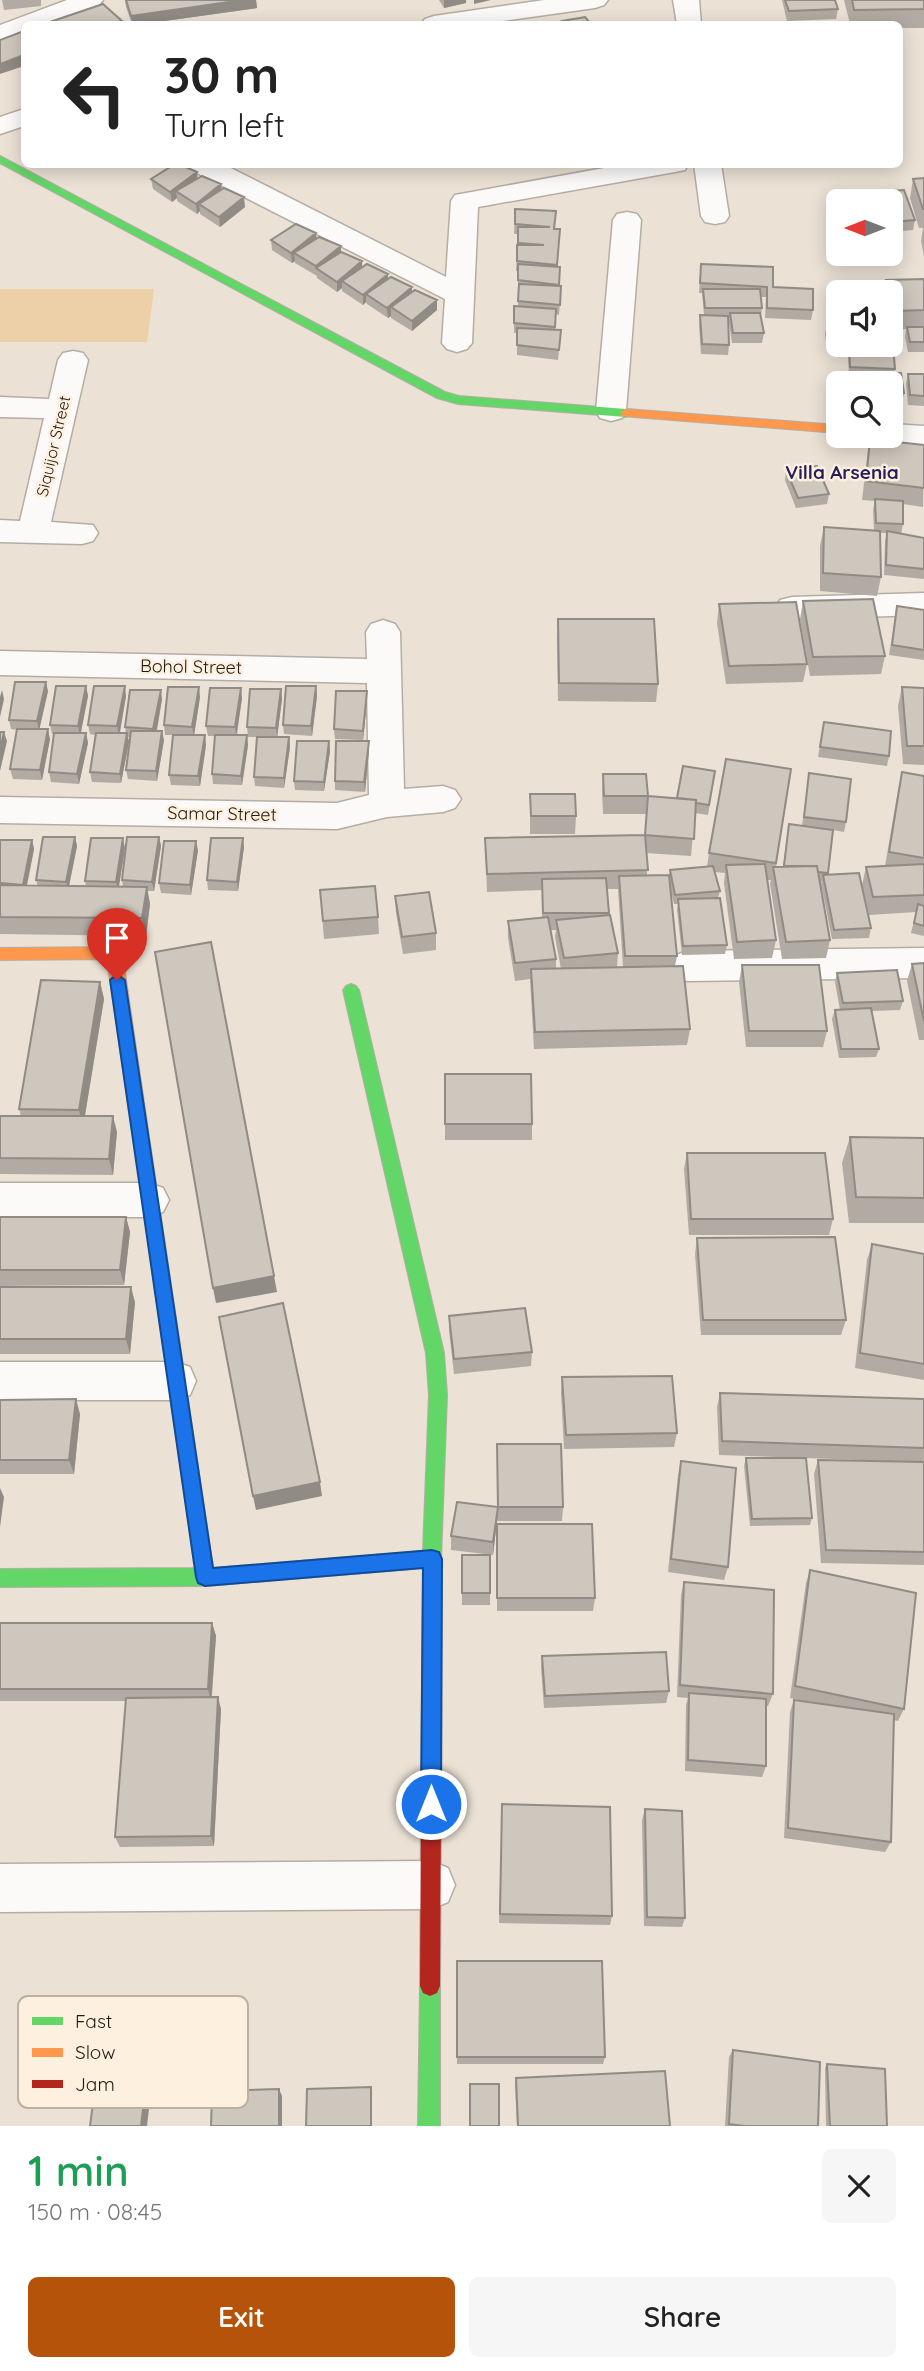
<!DOCTYPE html>
<meta charset="utf-8">
<style>
:root{--surface:#fff;--page:#f6f6f6;--text:#222;--muted:#767676;--accent:#b45309}
body{margin:0;font-family:Quicksand,sans-serif;background:var(--page);color:var(--text);height:100vh;display:flex;flex-direction:column;font-size:26px;white-space:nowrap}
*{box-sizing:border-box;margin:0}
p{font-size:23px;color:var(--muted)}
.icon{flex:none;width:38px;height:38px;fill:none;stroke:currentColor;stroke-width:2;stroke-linecap:round;stroke-linejoin:round}
.map{position:relative;height:2126px;overflow:hidden}
.details{display:flex;flex-direction:column;background:var(--surface);flex:1}
.details>*{flex:none}
.top-card{position:absolute;left:21px;top:21px;width:882px;height:147px;border-radius:10px;box-shadow:0 4px 18px #0003;background:#fff;color:var(--text);overflow:hidden}
.needle{width:46px;rotate:270deg}
.buttons{position:absolute;left:826px;top:189px;display:grid;gap:14px}
.buttons a{display:grid;place-items:center;width:77px;height:77px;border-radius:10px;background:var(--surface);box-shadow:0 4px 18px #0003;font-size:35px}
.pin{position:absolute;display:grid;place-items:center;width:60px;height:60px;color:#fff;margin:-72px -30px;border-radius:50% 50% 50% 0;rotate:-45deg;box-shadow:0 0 7px #0007}
.pin .icon{rotate:45deg}
.me{position:absolute;width:77px;margin:-38px;rotate:0deg;stroke-linejoin:round;filter:drop-shadow(0 0 5px #0008)}
.turn{display:flex;align-items:center;gap:24px;height:147px;padding:0 28px;font-size:32px}
.turn .icon{width:91px;height:91px;stroke-width:2.5}
.turn b{display:block;font-size:49px;line-height:60px}
.round{display:grid;place-items:center;flex:none;width:74px;height:74px;border-radius:10px;background:var(--page)}
.summary{display:flex;align-items:center;justify-content:space-between;height:119px;padding:0 28px}
h1{font-size:42px;font-weight:600;line-height:52px;color:#1e9e55}
.action{display:flex;gap:14px;margin-top:auto;padding:14px 28px}
.action a{flex:1;height:80px;border-radius:10px;background:var(--accent);color:#fff;font-size:28px;font-weight:600;line-height:80px;text-align:center}
.action a+a{background:var(--page);color:var(--text)}
.map>svg:first-child{display:block}
</style>
<div class="map">
<svg width="924" height="2126" viewBox="0 0 924 2126">
<rect width="100%" height="100%" fill="#ebe1d5"/>
<path fill="#edcfa8" d="M0,289H154L147,342H0Z"/>
<g fill="none" stroke-linecap="round" stroke-linejoin="round">
<g stroke="#b5ada4" stroke-width="3">
<path id="street" d="M67,0H103L99,5L48,24H24V34L0,42V25Z
M544,0H608L604,5L595,8L481,24H421L425,19L434,16Z
M673,0H699L701,24H677Z
M24,109V126L0,134V117Z
M188,164H223L446,277L451,201L455,195L626,164H688L685,170L675,172L478,207L472,343L467,349L457,352L447,349L442,343L445,299L191,170Z
M694,164H721L729,216L725,222L715,224L705,222L701,216Z
M627,212L637,214L641,220L626,411L622,418L611,421L600,418L596,411L613,220L617,214Z
M73,351L83,353L88,360L51,522L93,525L98,533L93,541L82,544L0,542V520L20,521L44,418L0,417V397L49,399L58,360L63,353Z
M891,424L924,426V446L880,441L877,436H891Z
M924,593V615L792,619L780,616L776,608L780,600L792,597Z
M383,620L395,624L400,632L404,789L443,786L455,790L461,799L455,808L443,812L387,817L337,829L0,823V797L337,803L369,795L367,683L0,675V651L367,659L366,632L371,624Z
M924,948V978L687,981L674,976L668,966L674,956L687,951Z
M0,1183H149L163,1188L169,1200L163,1212L149,1217H0Z
M0,1362H175L190,1367L196,1381L190,1395L175,1400H0Z
M431,1861L448,1868L455,1885L448,1902L431,1909L0,1912V1864Z"/>
</g>
<g stroke="#b5ada4" stroke-width="2">
<path id="fast" d="M0,156L445,392L459,396L626,409L632,413L626,417L458,404L437,398L0,163Z
M351,984L356,986L359,990L444,1353L447,1395L441,1559V1809L438,1816L431,1819L424,1816L421,1809L423,1568L205,1586L0,1587V1569L195,1568L132,1130L134,1125L140,1123L146,1125L148,1130L213,1568L423,1551L429,1395L426,1353L343,990L346,986Z
M430,1976L437,1979L440,1986V2126H418L420,1986L423,1979Z"/>
</g>
<g stroke="#b5ada4" stroke-width="2">
<path id="slow" d="M626,409L838,425V433L622,416L620,413Z
M114,947L122,953L148,1130L146,1135L140,1137L134,1135L132,1130L107,959L0,960V948Z"/>
</g>
<g stroke="#b5ada4" stroke-width="2">
<path id="jam" d="M431,1799L438,1802L441,1809L440,1986L437,1993L430,1996L423,1993L420,1986L421,1809L424,1802Z"/>
</g>
<use href="#street" fill="#fcfaf9" fill-rule="evenodd"/>
<use href="#fast" fill="#63d668" fill-rule="evenodd"/>
<use href="#slow" fill="#ff974d" fill-rule="evenodd"/>
<use href="#jam" fill="#b3261e" fill-rule="evenodd"/>
</g>
<path fill="#b1aba3" fill-rule="evenodd" d="M2,0H41V6L4,10Z
M125,0H256L257,8L143,24H132L126,7Z
M439,0H466V3L444,8Z
M782,0H835L838,9L836,19L787,21Z
M844,0H924V28H900V24H850Z
M197,178L221,184L222,190L245,207L220,227L200,214V211L197,214L177,201V198L172,202L153,189L151,179Z
M924,178V256L921,241L923,228H919L910,198L913,179Z
M904,190L915,220L913,230L891,232V201H860L861,193Z
M515,209L555,229L557,266L560,267L559,286H561L559,315L556,314L555,330H561L558,360L517,355V333H514V306H518V271H516L518,234H514Z
M317,238L341,246V252L362,261V267L388,274V279L412,292L437,300V310L412,331L391,318V316L388,318L367,304L366,302L363,305L342,291V288L337,292L317,278V276L295,263V261L292,263L272,250L271,240Z
M701,264L773,287L813,310L811,320L765,318L766,297H761L762,308L761,317L764,333L762,343H732L729,323V318H728L729,345L728,355L701,354L699,325L700,315H704L702,293H699Z
M924,279V352H908L905,337L906,329L899,330L901,339L899,349H893L895,369L894,373L904,393L902,403H891V383H848L849,377L848,355L849,349H827L825,334L827,324H834L828,299L829,289L838,292V345H891V292H884L886,280Z
M908,374H924V406L908,405L906,384Z
M870,439L924,445L923,507L903,504V524L901,534L924,538V579L884,575L885,541L887,533H880L881,577L877,596L820,591V546L824,527L874,531L873,509L875,501L862,500L867,458Z
M786,470L829,494L827,504L796,508L785,480Z
M803,601L885,656L881,674L810,676L800,619Z
M719,604L807,664L803,682L726,684L717,623Z
M897,606L924,610V660L889,655Z
M558,619L658,684L656,702L558,701L557,637Z
M86,686L88,696L81,733H86L88,743L79,784L51,782L49,772L54,734H52L50,725Z
M316,686L317,696L312,736L284,734L283,725Z
M902,687L924,688V765L903,764L898,706Z
M281,689L282,699L277,737H289L290,747L284,788L255,786L254,777L257,737H248L247,727Z
M48,691L39,729L50,739L42,780L13,779L10,769L17,730L11,729L9,720Z
M126,696L120,733H126L125,727L162,699L157,731L164,740L157,781L128,779L126,770L130,737H128L129,742L121,783L92,782L90,772L95,735L90,734L88,725Z
M200,697L194,735H205L206,745L200,786L171,785L169,775L176,735H165L164,725Z
M242,698L237,735H247L248,745L242,785L213,784L212,774L215,736H208L206,726Z
M367,700L363,740L335,739L334,729Z
M824,722L889,756L887,766L818,757Z
M329,741L330,751L324,791L295,790L294,781Z
M369,741V751L365,792L335,790V781Z
M791,769L776,867L783,866L789,824L802,826L809,773L846,822L844,832L833,830L828,875L871,928L869,938L832,939L821,884L822,882H820L830,940L826,958L782,959L770,884L771,880H767L776,940L772,958L734,959L724,883L725,873L715,872L720,891L718,898L727,945L725,954L682,955L677,909L678,904H674L670,888L677,956L675,966L690,1029L687,1045L534,1049L530,979L515,981L508,938V921L542,918V890L487,892L485,838L644,835L677,798L715,771L708,815L695,813L691,856L646,853L647,875H669L670,870L707,867L709,853ZM607,889H618L623,967H617L618,953L609,915ZM551,930H556L555,937L561,969H556V959Z
M902,772L924,776V936L911,933L916,912L869,915L862,885L866,867L885,866L898,790Z
M603,774L648,796L646,814H603L602,791Z
M530,794L576,816L575,834H530Z
M75,837L77,846L69,886H86L85,881L125,848L119,886L123,887L122,880L159,837L161,846L154,891H147L150,904L146,936L0,934V840H32L34,849L27,886H38L36,880Z
M244,847L238,891L208,890L207,880Z
M198,850L191,895L161,893L159,883Z
M320,890L378,917L379,934L324,939Z
M395,896L436,933V950L403,954L396,913Z
M924,963V1040H919L907,981L912,964Z
M742,965L827,1031L823,1047H746L739,982Z
M837,973L903,1001L900,1010L872,1011L879,1049L876,1057L839,1058L832,1019L835,1010H840L835,982Z
M100,982L104,999L85,1116L117,1132L113,1175L0,1174V1116H21L19,1109Z
M445,1074L532,1124V1140H445Z
M850,1137L924,1138V1223H849L842,1163Z
M687,1153L833,1219L829,1235H689L684,1169Z
M0,1217H126L130,1232L124,1285L0,1286Z
M697,1238L846,1320L841,1335H701L695,1254Z
M872,1244L924,1254V1380L855,1368L867,1260Z
M0,1287L135,1302L130,1354H0Z
M449,1316L532,1352L531,1366L454,1374L449,1331Z
M562,1377L677,1433L674,1447L564,1449L561,1392Z
M720,1393L924,1399V1565L821,1563L814,1474L818,1460L916,1462L806,1458L812,1518L810,1525L750,1526L744,1466L746,1458H806L719,1455L717,1407Z
M0,1400L80,1414L74,1474H0Z
M497,1444L563,1507L562,1521H497L493,1555L451,1550V1536L497,1507Z
M681,1461L728,1567L724,1580L668,1572L678,1475Z
M497,1524L595,1598L593,1611H497Z
M462,1555H490V1605H462Z
M810,1570L904,1709L898,1721L894,1720L891,1842L885,1852L784,1838L790,1712L794,1700L814,1703L790,1698L806,1583Z
M684,1582L773,1694L768,1706H766V1766L762,1777L685,1771L686,1705L688,1698L677,1697L681,1595Z
M0,1623H212L216,1636L212,1697L221,1709L214,1846L120,1847L115,1837L126,1701H0Z
M542,1656L669,1691L666,1703L544,1708L541,1667Z
M502,1804L612,1916L610,1925L499,1923Z
M645,1809L685,1918L682,1927L644,1926L642,1820Z
M457,1961L605,2057L603,2064H457Z
M733,2050L818,2126H725L729,2057Z
M827,2064L887,2126H826L825,2068Z
M516,2078L670,2126H517L515,2085Z"/>
<path fill="#908b84" d="M243,0H256L257,8L143,24H132L131,16Z
M444,0H466V3L444,8Z
M474,0H491L474,4Z
M122,21V24H110Z
M24,55V66L0,74V64Z
M197,172L198,182L176,191L177,198L172,202L170,192Z
M221,184L222,194L199,204L200,211L197,214L196,204Z
M244,197L245,207L220,227L219,217Z
M316,233L317,243L294,253L295,261L292,263L291,253Z
M341,246V256L316,268V276V266Z
M362,261V271L342,281V288L337,292V282Z
M388,274V284L366,294V302L363,305V295Z
M412,287V297L391,307V316L388,318L387,308Z
M437,300V310L412,331V321Z
M46,682L48,691L39,731L37,721Z
M86,686L88,696L80,736L78,726Z
M125,686L126,696L119,736L117,726Z
M316,686L317,696L312,736L311,726Z
M199,687L200,697L194,736L192,727Z
M241,688L242,698L236,737L235,727Z
M281,689L282,699L277,738L276,728Z
M2,690L4,699L0,717V697Z
M161,690L162,699L155,739L153,729Z
M367,691V700L363,740V731Z
M48,729L50,739L42,780L40,770Z
M162,731L164,740L157,781L156,771Z
M4,732L7,741L0,771V751Z
M86,733L88,743L79,784L77,774Z
M127,733L129,742L121,783L120,774Z
M205,735L206,745L200,786L198,776Z
M247,735L248,745L242,785L241,776Z
M289,737L290,747L284,788V778Z
M329,741L330,751L324,791V782Z
M369,741V751L365,792L364,782Z
M75,837L77,846L68,891L66,882Z
M159,837L161,846L154,891L152,882Z
M123,838L125,848L118,892L116,882Z
M243,838L244,847L238,891L237,882Z
M32,840L34,849L25,894L23,885Z
M196,841L198,850L191,895L190,885Z
M147,887L150,904L146,936L142,918Z
M100,982L104,999L83,1127L79,1110Z
M113,1116L117,1132L113,1175L109,1159Z
M126,1217L130,1232L124,1285L120,1270Z
M274,1276L277,1292L216,1303L213,1288Z
M131,1287L135,1302L130,1354L126,1339Z
M76,1399L80,1414L74,1474L69,1460Z
M320,1482L322,1496L256,1510L253,1496Z
M0,1488L4,1497L0,1527Z
M498,1507L497,1521L493,1555V1542Z
M212,1623L216,1636L211,1701L208,1689Z
M218,1697L221,1709L214,1846L211,1836Z
M149,2058L154,2065L147,2126H141Z
M371,2087L372,2094V2126H371Z
M279,2089L282,2096V2126H279Z"/>
<path fill="#cec7bd" stroke="#908b84" stroke-width="2" d="M126,0H243L131,16Z
M785,0H835L838,9L789,11Z
M852,0H924V9L854,10Z
M103,4L122,21L110,24H44Z
M585,17L591,24H564L562,21Z
M557,22L559,24H545Z
M24,31V55L0,64V40Z
M175,164H179L197,172L170,192L151,179Z
M202,176L221,184L196,204L176,191Z
M924,178V209H923L913,179Z
M224,188L244,197L219,217L199,204Z
M904,190L915,220L891,222V201H864L861,193Z
M515,209L556,211L554,229H560L557,265L517,261V245H544L518,243V227H550L515,224Z
M296,224L316,233L291,253L271,240Z
M319,237L341,246L316,266L294,253Z
M341,252L362,261L337,282L316,268Z
M367,264L388,274L363,295L342,281Z
M518,264L560,267L559,285L518,280Z
M701,264L773,267V287L813,289V310L767,308V287L700,283Z
M391,277L412,287L387,308L366,294Z
M924,279V310L895,311L891,297V292H889L886,280Z
M519,284L561,286L560,305L518,301Z
M868,287L870,292H838V317L836,318L829,289Z
M703,289H760L762,308H705Z
M415,290L437,300L412,321L391,307Z
M514,306L556,309L555,327L514,323Z
M730,313H760L764,333H733Z
M700,315L728,316L729,345L702,344Z
M827,324H838V339H829Z
M891,324H898L901,339H891Z
M907,327H924V342H910Z
M517,328L561,330L559,350L517,345Z
M849,345L893,346L895,369L850,367Z
M850,372L901,373L904,393H891V383H852Z
M908,374H924V396L910,395Z
M870,439L924,445V488L866,481Z
M817,466L829,494L798,498L786,470Z
M875,499L903,501V524L876,523Z
M824,527L880,531L881,577L823,573Z
M887,531L924,538V569L886,565Z
M873,599L885,656L813,657L803,601Z
M796,602L807,664L729,666L719,604Z
M897,606L924,610V650L892,645Z
M558,619H654L658,684L559,683Z
M15,682H46L37,721L9,720Z
M56,686H86L78,726L50,725Z
M94,686H125L117,726L88,725Z
M286,686H316L311,726L283,725Z
M168,687H199L192,727L164,725Z
M902,687L924,688V746H907Z
M210,688H241L235,727L206,726Z
M250,689H281L276,728L247,727Z
M130,690H161L153,729L125,727Z
M336,691H367L363,731L334,729Z
M824,722L891,731L889,756L820,747Z
M17,729H48L40,770L10,769Z
M131,731H162L156,771L126,770Z
M0,732H4L0,751Z
M54,733H86L77,774L49,772Z
M96,733H127L120,774L90,772Z
M173,735H205L198,776L169,775Z
M215,735H247L241,776L212,774Z
M257,737H289L284,778L254,777Z
M297,741H329L324,782L294,781Z
M336,741H369L364,782L335,781Z
M726,759L791,769L776,863L709,853Z
M683,766L715,771L709,805L696,803V800L677,798Z
M902,772L924,776V858L889,852Z
M809,773L851,779L846,822L804,817Z
M603,774H646L648,796H604Z
M530,794H575L576,816H531Z
M648,796L696,800L694,839L645,835Z
M789,824L833,830L828,873L818,872L817,866H784Z
M645,835L648,870L487,874L485,838Z
M43,837H75L66,882L36,880Z
M127,837H159L152,882L122,880Z
M91,838H123L116,882L85,881Z
M211,838H243L237,882L207,880Z
M0,840H32L23,885L0,883Z
M164,841H196L190,885L159,883Z
M765,864L776,940L737,942L726,865Z
M924,864V895L873,897L866,867Z
M713,866L720,891L675,895L670,870Z
M817,866L830,940L786,942L773,867Z
M859,873L871,928L834,930L823,875Z
M669,875L677,956H625L619,876Z
M606,878L609,913H543L542,879Z
M0,885L147,887L142,918L0,917Z
M375,886L378,917L323,921L320,890Z
M429,892L436,933L402,937L395,896Z
M720,898L727,945L683,946L678,899Z
M918,904L924,906V926L914,923Z
M610,915L618,953L564,958L556,920Z
M548,917L556,959L515,963L508,921Z
M211,942L274,1276L213,1288L155,952Z
M924,963V1021L912,964Z
M742,965H819L827,1031H749Z
M683,966L690,1029L535,1032L531,969Z
M897,970L903,1001L843,1003L837,973Z
M41,980L100,982L79,1110L19,1109Z
M871,1008L879,1049H841L835,1010Z
M445,1074H531L532,1124H445Z
M0,1116H113L109,1159L0,1158Z
M850,1137L924,1138V1198L856,1197Z
M687,1153H825L833,1219H691Z
M0,1217H126L120,1270H0Z
M835,1237L846,1320H703L697,1238Z
M872,1244L924,1254V1364L860,1353Z
M0,1287H131L126,1339H0Z
M283,1303L320,1482L253,1496L219,1317Z
M525,1308L532,1352L454,1359L449,1316Z
M672,1376L677,1433L566,1435L562,1377Z
M720,1393L924,1399V1448L722,1441Z
M76,1399L69,1460H0V1400Z
M497,1444H561L563,1507H498Z
M746,1458H806L812,1518L752,1519Z
M818,1460L924,1462V1552L826,1550Z
M681,1461L736,1468L728,1567L671,1559Z
M457,1502L498,1507L493,1542L451,1536Z
M497,1524H592L595,1598H497Z
M462,1555H490V1593H462Z
M810,1570L916,1593L904,1709L795,1686Z
M684,1582L774,1590L773,1694L680,1685Z
M0,1623H212L208,1689H0Z
M666,1652L669,1691L545,1696L542,1656Z
M689,1693L766,1699V1766L688,1760Z
M218,1697L211,1836L115,1837L126,1698Z
M794,1700L894,1714L891,1842L788,1828Z
M502,1804L610,1807L612,1916L500,1914Z
M645,1809L682,1811L685,1918L647,1917Z
M457,1961H602L605,2057H457Z
M733,2050L820,2062L818,2126H745L729,2124Z
M99,2057L149,2058L141,2126H90Z
M827,2064L885,2069L887,2126H830Z
M665,2071L670,2126H518L516,2078Z
M470,2084H499V2126H470Z
M371,2087V2126H306L307,2089Z
M279,2089V2126H211L212,2091Z"/>
<path fill="#1a73e8" stroke="#114b97" stroke-width="2" d="M117,974L125,980L213,1568L432,1550L439,1552L442,1559L441,1804L438,1811L431,1814L424,1811L421,1804L423,1568L205,1586L198,1583L196,1577L110,980Z"/>
<g text-anchor="middle" stroke-width="5" stroke-linejoin="round" paint-order="stroke">
<g font-size="16" fill="#201a13" stroke="#fef0df">
<text transform="translate(53 446) rotate(-77)" y="6">Siquijor Street</text>
</g>
<g font-size="18" fill="#201a13" stroke="#fef0df">
<text transform="translate(191 667) rotate(1)" y="6">Bohol Street</text>
<text transform="translate(222 814) rotate(1)" y="6">Samar Street</text>
</g>
<g font-size="19" font-weight="bold" fill="#251e58" stroke="#fef0df">
<text x="842" y="479">Villa Arsenia</text>
</g>
</g>
<rect x="18" y="1996" width="230" height="112" rx="10" fill="#fef0df" stroke="#bbb0a2" stroke-width="2"/>
<rect x="32" y="2017" width="31" height="8" fill="#63d668"/>
<rect x="32" y="2048" width="31" height="9" fill="#ff974d"/>
<rect x="32" y="2080" width="31" height="8" fill="#b3261e"/>
<g font-size="19" fill="#201a13">
<text x="75" y="2028">Fast</text>
<text x="75" y="2059">Slow</text>
<text x="75" y="2091">Jam</text>
</g>
</svg>
<div class="buttons">
<a><svg class="needle" viewBox="-14 -14 28 28"><path d="M0-13l5 13h-10z" fill="#e53935"/><path d="M0 13l5-13h-10z" fill="#767676"/></svg></a>
<a><svg class="icon" aria-label="sound" viewBox="0 0 24 24"><path d="M4 9h4l5-4v14l-5-4H4zM17 9q2 3 0 6"/></svg></a>
<a><svg class="icon" aria-label="search" viewBox="0 0 24 24"><circle cx="10" cy="10" r="6"/><path d="M15 15l6 6"/></svg></a>
</div>
<div class="pin" style="left:117px;top:980px;background:#d93025"><svg class="icon" aria-label="arrive" viewBox="0 0 24 24"><path d="M6 21V4h12l-3 4 3 4H6"/></svg></div>
<svg class="me" style="left:431px;top:1804px" viewBox="-20 -20 40 40"><circle r="17" fill="#1a73e8" stroke="#fff" stroke-width="3"/><path d="M0-11L8 9 0 5-8 9z" fill="#fff"/></svg>
<div class="top-card">
<div class="turn"><svg class="icon" aria-label="left" viewBox="0 0 24 24"><path d="M17 20v-9H6M10 6l-5 5 5 5"/></svg><div><b>30 m</b>Turn left</div></div>
</div>
</div>
<section class="details">
<div class="summary"><div><h1>1 min</h1><p>150 m · 08:45</p></div><a class="round"><svg class="icon" aria-label="close" viewBox="0 0 24 24"><path d="M6 6l12 12M18 6L6 18"/></svg></a></div>
<div class="action"><a>Exit</a><a>Share</a></div>
</section>
